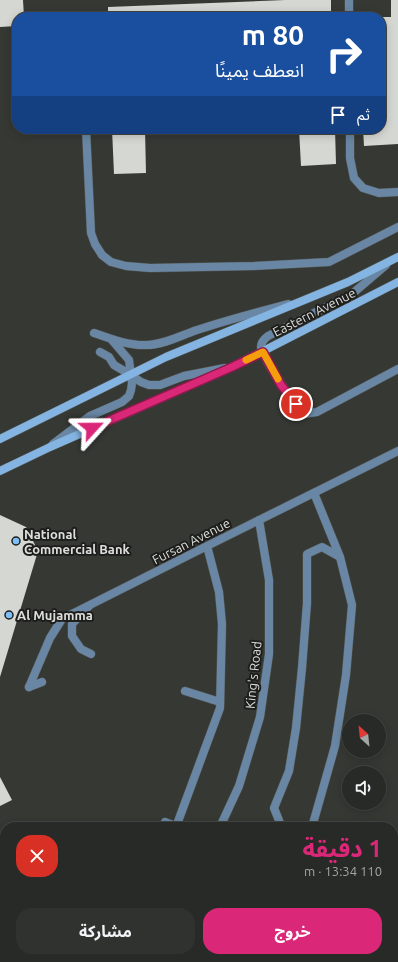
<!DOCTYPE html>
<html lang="ar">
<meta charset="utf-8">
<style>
:root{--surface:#282a27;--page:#30322f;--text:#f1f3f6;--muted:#a5a7a7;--line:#444644;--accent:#db2777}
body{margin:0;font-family:Ubuntu,"Noto Sans Arabic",sans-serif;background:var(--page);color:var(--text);direction:rtl;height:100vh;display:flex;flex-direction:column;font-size:15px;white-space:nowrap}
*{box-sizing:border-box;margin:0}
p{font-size:13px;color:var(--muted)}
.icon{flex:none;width:22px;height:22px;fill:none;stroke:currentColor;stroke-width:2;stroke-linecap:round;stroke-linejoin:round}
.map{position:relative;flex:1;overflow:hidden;direction:ltr}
.side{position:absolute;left:0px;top:822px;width:398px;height:140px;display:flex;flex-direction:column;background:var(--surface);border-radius:16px 16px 0 0;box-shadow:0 2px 10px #0003,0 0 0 1px var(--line);direction:rtl}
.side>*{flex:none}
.hud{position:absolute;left:12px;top:12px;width:374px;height:122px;border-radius:16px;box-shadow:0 2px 10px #0003,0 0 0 1px var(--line);direction:rtl;background:#1a4fa0;color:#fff;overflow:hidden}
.needle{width:26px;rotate:333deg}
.tools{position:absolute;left:342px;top:714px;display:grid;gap:8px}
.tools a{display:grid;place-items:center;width:44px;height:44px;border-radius:50%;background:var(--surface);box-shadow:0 2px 10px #0003,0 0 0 1px var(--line);font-size:20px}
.pin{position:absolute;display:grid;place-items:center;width:34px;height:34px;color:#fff;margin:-17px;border:2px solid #fff;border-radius:50%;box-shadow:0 1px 4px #0007}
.me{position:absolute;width:44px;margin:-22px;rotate:66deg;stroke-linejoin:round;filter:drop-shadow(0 0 3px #0008)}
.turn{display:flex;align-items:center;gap:14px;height:84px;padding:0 16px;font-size:18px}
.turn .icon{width:52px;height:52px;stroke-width:2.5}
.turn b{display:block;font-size:28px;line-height:34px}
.then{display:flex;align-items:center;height:38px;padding:0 16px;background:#0003;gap:8px;font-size:15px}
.round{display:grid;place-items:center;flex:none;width:42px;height:42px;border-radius:16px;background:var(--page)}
.head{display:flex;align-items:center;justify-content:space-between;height:68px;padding:0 16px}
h1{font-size:24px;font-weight:700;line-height:30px;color:var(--accent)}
.primary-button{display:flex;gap:8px;margin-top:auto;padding:8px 16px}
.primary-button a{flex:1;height:46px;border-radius:16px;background:var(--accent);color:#fff;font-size:16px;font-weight:700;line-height:46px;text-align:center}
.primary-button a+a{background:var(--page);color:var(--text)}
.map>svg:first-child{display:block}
</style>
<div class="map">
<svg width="398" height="962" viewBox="0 0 398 962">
<rect width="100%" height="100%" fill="#363834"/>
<path fill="#d5d7d2" d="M0,0H23L24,17H17V26L0,27Z
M285,0H331V17H108V7Z
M391,0H398V144L364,146L363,129H381V17H391Z
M112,129H145L146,173L114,174Z
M299,129H335L336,164L301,166Z
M0,515L26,527L38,551L0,677Z
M0,777L12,800L0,806Z
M3,874L5,879V929L1,931L3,937L0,939V875Z"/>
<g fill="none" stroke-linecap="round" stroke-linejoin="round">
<g stroke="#545652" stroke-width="9">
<path id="lane" d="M349,0V17
M86,129L91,233L95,244L102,255L111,262L126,266L150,268L254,266L329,262L398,227
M350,129V158L354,178L363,188L379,193L398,192
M386,265L352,294L268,336C264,339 261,342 261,347C262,351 265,357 267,361C277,380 290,397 303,414L317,412L398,369
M94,333C111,339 129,346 147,345C163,345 182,335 197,330C227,320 258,312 288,304
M100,352L109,357L114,365L131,375L141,382L149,385H160L184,376L225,368
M53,444L90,416L122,402L129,396L131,390L132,383L129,360L111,339
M89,606L72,624V636L81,649L91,654
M29,687L42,682
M185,691L220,702
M284,827L280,823L274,808L289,771L296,728L302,668L307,603V554L322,547L340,557
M312,827L318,806L335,746L346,675L352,605L340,557L314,493
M264,962L266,957"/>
</g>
<g stroke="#545652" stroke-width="9">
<path id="street" d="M29,687L50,638L62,619L207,546L398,451
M165,822L178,827
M176,827L220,708L222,624L219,592L207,546
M220,827L239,786L260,717L269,654V580L259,520
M393,864L398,849
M393,895L398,897
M62,962L68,957
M119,962L124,957
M181,962V957
M362,962L363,957"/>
</g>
<g stroke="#545652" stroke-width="9">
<path id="secondary" d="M0,439L166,357L348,282L398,257
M0,471L50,447L232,367L398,282"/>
</g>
<use href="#lane" stroke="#6987a4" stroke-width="8"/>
<use href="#street" stroke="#6987a4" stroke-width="8"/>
<use href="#secondary" stroke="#84b4e2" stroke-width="8"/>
</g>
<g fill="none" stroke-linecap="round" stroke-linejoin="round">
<g stroke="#8e194d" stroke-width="10">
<path id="route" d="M92,428L232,367L263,352L281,385L296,404"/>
</g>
<use href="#route" stroke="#db2777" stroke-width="7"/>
<path stroke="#f59e0b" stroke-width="7" d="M246,360L263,352L278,379"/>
</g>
<g fill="#7ebef9" stroke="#1e1f1d" stroke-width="1.5">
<circle cx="16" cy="541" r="4"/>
<circle cx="9" cy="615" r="4"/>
</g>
<g text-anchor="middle" stroke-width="4" stroke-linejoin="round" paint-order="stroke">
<g font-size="13" fill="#dedfdc" stroke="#1e1f1d">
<text transform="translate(314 312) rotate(-27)" y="5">Eastern Avenue</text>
<text transform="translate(191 541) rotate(-27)" y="5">Fursan Avenue</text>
<text transform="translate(253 675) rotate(-84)" y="5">King's Road</text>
</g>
<g font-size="13" font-weight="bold" fill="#dedfdc" stroke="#1e1f1d" text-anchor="start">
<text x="24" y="539">National<tspan x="24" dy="15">Commercial Bank</tspan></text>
<text x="17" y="620">Al Mujamma</text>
</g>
</g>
</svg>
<div class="tools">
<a><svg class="needle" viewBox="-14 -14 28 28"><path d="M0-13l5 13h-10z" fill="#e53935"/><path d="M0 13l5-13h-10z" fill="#a5a7a7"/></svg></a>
<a><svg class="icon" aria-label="sound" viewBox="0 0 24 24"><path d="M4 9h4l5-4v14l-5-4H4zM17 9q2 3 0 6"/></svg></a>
</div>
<div class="pin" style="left:296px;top:404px;background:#d93025"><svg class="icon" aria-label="arrive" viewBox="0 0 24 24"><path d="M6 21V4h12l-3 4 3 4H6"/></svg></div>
<svg class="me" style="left:92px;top:428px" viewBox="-20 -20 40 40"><path d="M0-17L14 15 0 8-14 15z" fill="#db2777" stroke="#fff" stroke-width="4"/></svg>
<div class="hud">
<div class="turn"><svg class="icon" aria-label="right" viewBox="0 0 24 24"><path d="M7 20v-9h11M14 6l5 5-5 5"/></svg><div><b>80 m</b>انعطف يمينًا</div></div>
<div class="then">ثم<svg class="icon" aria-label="arrive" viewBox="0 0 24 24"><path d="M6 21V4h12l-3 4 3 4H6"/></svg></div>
</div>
<section class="side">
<div class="head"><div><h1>1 دقيقة</h1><p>110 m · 13:34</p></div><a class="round" style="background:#d93025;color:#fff"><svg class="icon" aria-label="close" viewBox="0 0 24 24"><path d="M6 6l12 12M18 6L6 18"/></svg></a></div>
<div class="primary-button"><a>خروج</a><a>مشاركة</a></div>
</section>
</div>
